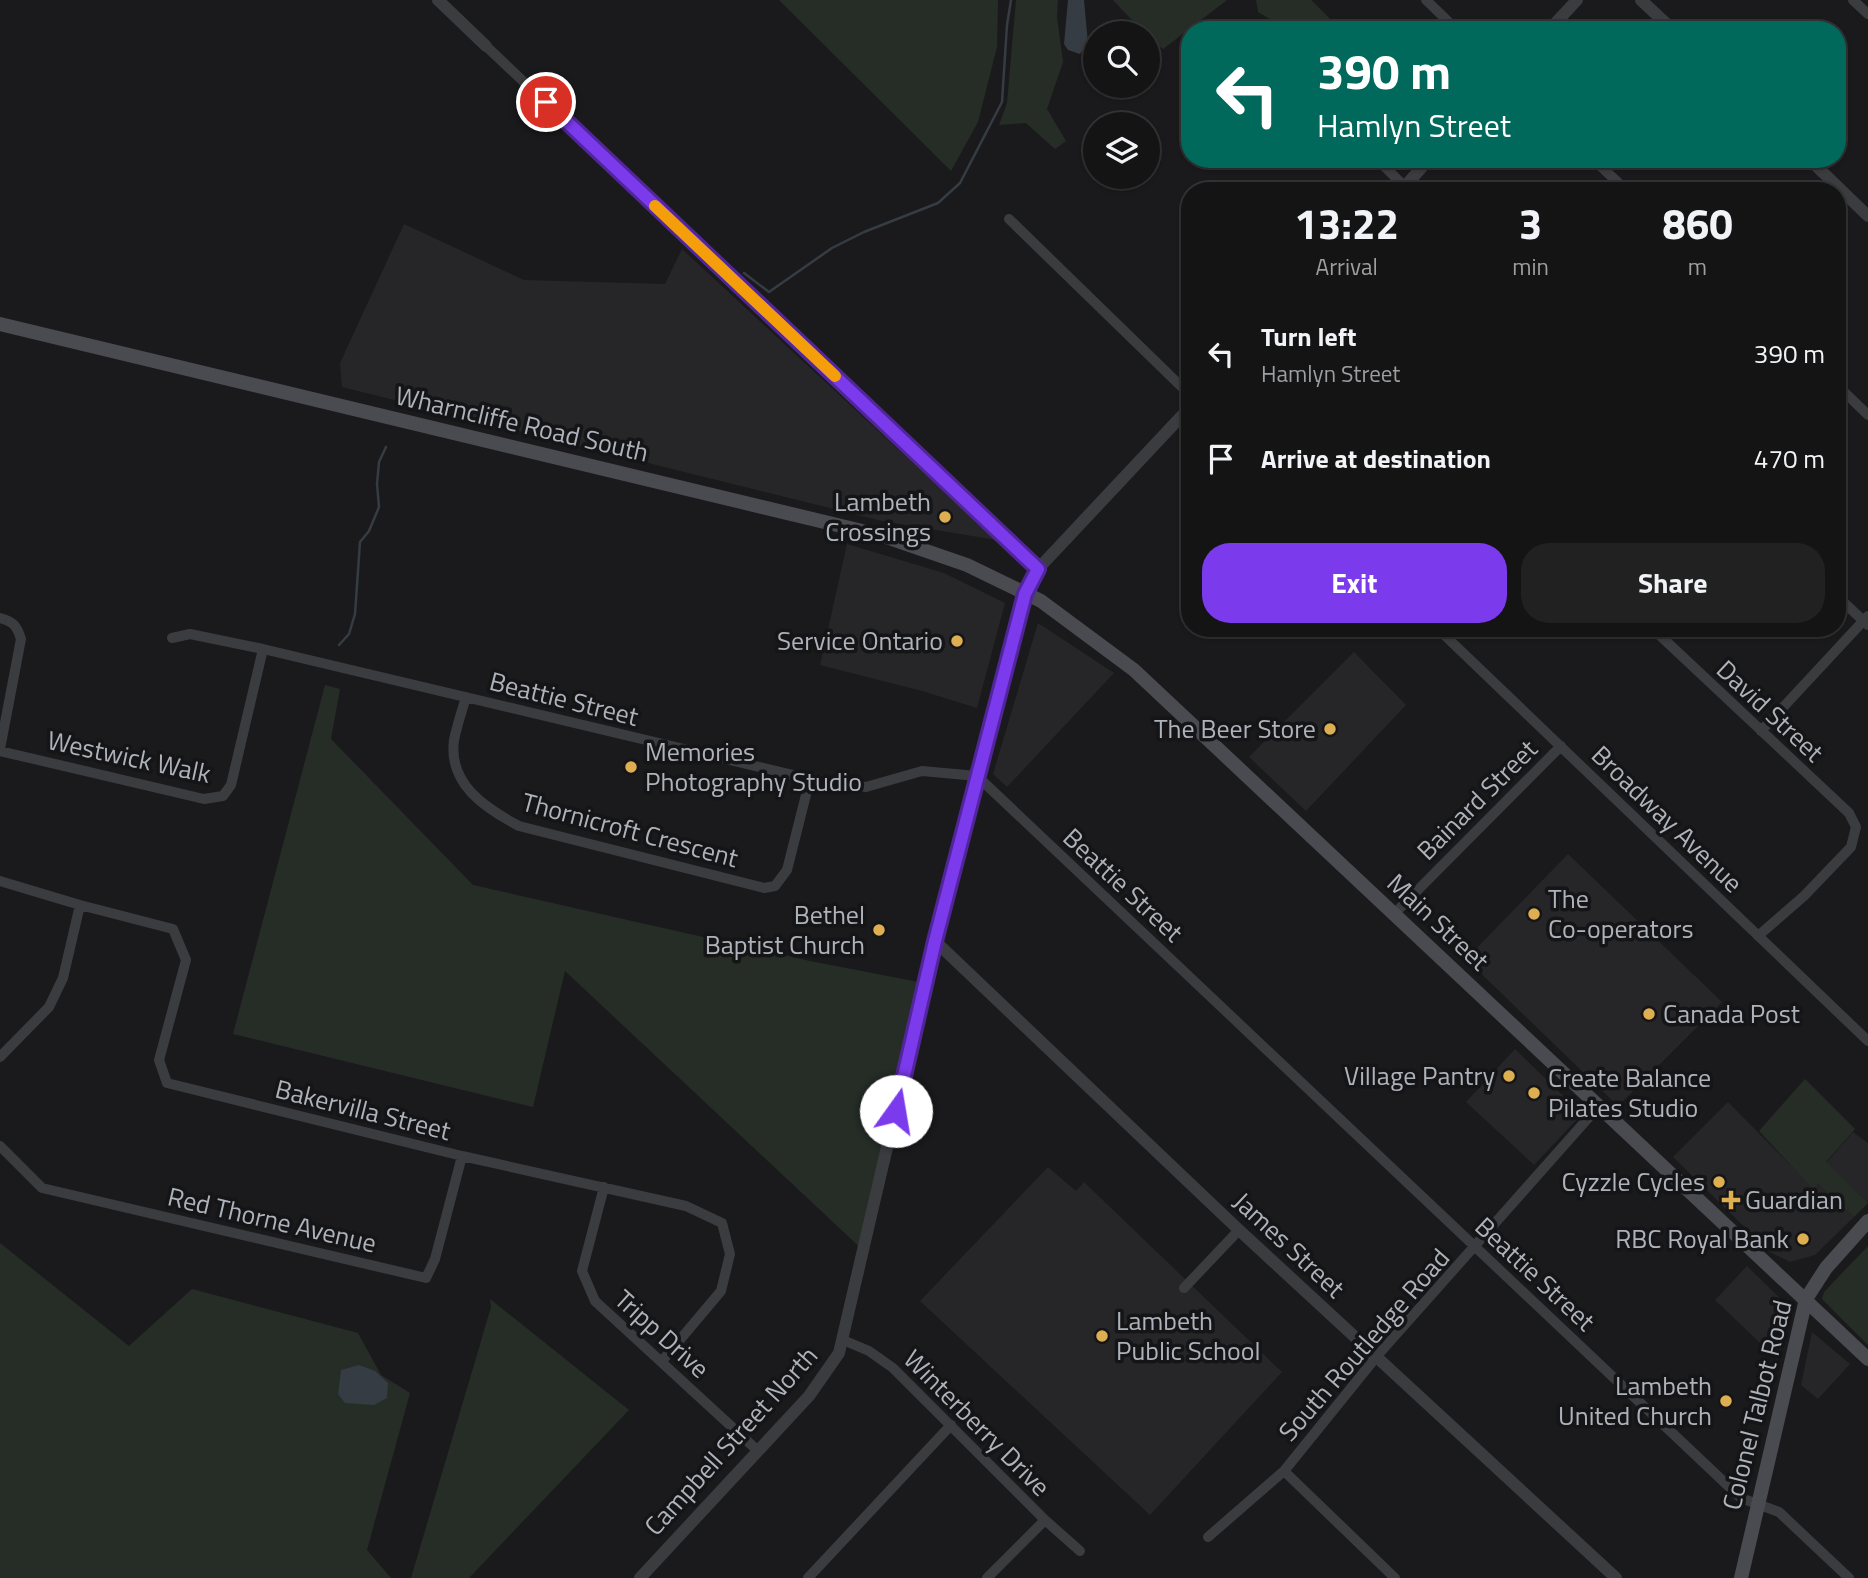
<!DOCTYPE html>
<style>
:root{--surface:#141415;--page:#212122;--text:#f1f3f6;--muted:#9d9ea0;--line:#333334;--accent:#7c3aed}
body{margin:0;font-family:"Titillium Web",sans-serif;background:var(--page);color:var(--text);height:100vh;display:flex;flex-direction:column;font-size:26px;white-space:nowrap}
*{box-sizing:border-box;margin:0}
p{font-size:23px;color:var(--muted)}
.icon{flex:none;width:38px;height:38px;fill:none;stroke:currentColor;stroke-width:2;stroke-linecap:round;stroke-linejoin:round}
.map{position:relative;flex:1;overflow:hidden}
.details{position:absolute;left:1181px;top:182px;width:665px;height:455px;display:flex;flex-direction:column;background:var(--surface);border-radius:28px;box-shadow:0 2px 5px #0004,0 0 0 2px var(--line)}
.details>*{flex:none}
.top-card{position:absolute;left:1181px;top:21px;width:665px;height:147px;border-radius:28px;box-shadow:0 2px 5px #0004,0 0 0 2px var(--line);background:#00695c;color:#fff;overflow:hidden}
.controls{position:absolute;left:1083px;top:21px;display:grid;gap:14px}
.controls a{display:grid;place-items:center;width:77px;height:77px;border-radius:50%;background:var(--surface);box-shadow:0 2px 5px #0004,0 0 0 2px var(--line);font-size:35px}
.pin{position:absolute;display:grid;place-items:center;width:60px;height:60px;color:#fff;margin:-30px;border:4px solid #fff;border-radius:50%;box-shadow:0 2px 7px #0007}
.me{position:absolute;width:77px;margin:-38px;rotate:13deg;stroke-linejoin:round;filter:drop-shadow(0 0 5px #0008)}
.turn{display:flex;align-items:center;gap:24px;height:147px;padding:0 21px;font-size:32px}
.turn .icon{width:91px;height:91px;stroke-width:2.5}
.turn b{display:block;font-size:49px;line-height:60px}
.eta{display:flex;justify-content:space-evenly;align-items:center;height:119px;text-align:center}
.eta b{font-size:42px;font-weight:700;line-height:49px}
.cta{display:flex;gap:14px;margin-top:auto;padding:14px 21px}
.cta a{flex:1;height:80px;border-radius:28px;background:var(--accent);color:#fff;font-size:28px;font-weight:700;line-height:80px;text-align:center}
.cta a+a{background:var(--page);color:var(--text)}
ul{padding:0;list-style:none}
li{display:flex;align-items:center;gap:21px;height:105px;padding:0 21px}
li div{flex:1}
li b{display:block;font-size:26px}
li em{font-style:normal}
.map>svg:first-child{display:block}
</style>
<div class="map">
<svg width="1868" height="1578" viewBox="0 0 1868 1578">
<rect width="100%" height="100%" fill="#1a1a1c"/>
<path fill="#262629" d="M404,224L524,280L665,284L682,249L996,540L882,521L342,387L340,363Z
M847,544L944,573L1005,603L977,708L922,691L820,665Z
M1038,623L1114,673L1007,787L993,774Z
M1354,652L1406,705L1306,811L1249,757Z
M1568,854L1722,1002L1618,1106L1466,959Z
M1515,1049L1582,1114L1534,1165L1466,1102Z
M1728,1102L1813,1188L1818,1184L1854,1217L1815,1255L1790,1262L1770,1252L1673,1157Z
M1853,1132L1868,1143V1203L1826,1163Z
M1048,1167L1076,1191L1084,1182L1282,1372L1150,1515L920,1301Z
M1747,1266L1792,1310L1778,1360L1715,1300Z
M1812,1332L1850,1364L1818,1399L1801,1385Z"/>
<path fill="#262d27" d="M779,0H998L997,47L978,122L951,171Z
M1016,0H1058L1057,17L1063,62L1047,109L1066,141L1055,149L1026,123L999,125L1007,103Z
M1113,0H1227L1163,49L1150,39L1148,33H1144Z
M1256,0H1311L1341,30H1289L1258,12Z
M325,685L340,689L331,739L473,885L810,961L934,985L867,1254L565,971L533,1107L233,1034Z
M1805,1079L1855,1129L1826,1162L1868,1203L1854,1217L1818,1184L1813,1189L1759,1131Z
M0,1243L129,1346L192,1289L358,1333L381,1375L410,1393L367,1550L391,1578H0Z
M1868,1246V1345L1822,1299L1824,1292Z
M490,1299L629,1410L469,1578H411L491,1307Z"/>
<path fill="#353c43" d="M1068,0H1084L1088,43L1080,54L1068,50L1064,44Z
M359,1365L375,1371L388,1383L387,1398L374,1405L345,1403L338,1394L341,1370Z"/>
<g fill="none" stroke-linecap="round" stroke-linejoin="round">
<path stroke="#353c43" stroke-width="2.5" d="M744,273L769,292L832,248L864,232L938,203L960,183L1002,102L1007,25L1011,0
M339,645L349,634L355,614L360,542L369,531L379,507L377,484L379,462L386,447"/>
<path stroke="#3b3c40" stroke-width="10" d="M1426,0L1457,30
M1853,0L1868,14
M486,46L1038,569
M1377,159L1408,190
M1593,159L1627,191
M1009,219L1190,395
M1838,386L1868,415
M1838,597L1868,625
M0,618C13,621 17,626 21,639L0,749
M1437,628L1868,1041
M1652,628L1849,813L1856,827L1851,847L1804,896L1758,936
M172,638L190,634L263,649L810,779L866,787L922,771L977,776L1741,1498L1779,1512L1849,1578
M466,697C462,711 457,725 454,740C448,784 485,808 519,826L764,888L775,886L787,870L810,779
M1761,731L1868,616
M0,751L204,799L223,796L231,785L263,649
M0,881L80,905L173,929L186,960L159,1060L167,1083L462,1156L686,1206L722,1223L730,1254L721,1291L662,1361
M1394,914L1561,746
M0,1057L49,1007L63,978L80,905
M0,1146L42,1188L426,1278L435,1259L462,1156
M604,1187L582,1271L595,1301L757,1450
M1184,1288L1239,1230
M843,1340L869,1351L893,1368L1045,1520L987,1578
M1284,1471L1395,1578
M1045,1520L1080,1551
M1208,1537L1284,1471L1377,1356L1598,1107
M808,1578L951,1425"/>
<path stroke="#3b3c40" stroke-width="12" d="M438,0L486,46
M1641,0L1673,30
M1549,30L1577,0
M1809,159L1868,216
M1401,191L1429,159
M935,941L1239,1230L1616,1578
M640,1578L809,1396L839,1353L935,941L1025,594L1038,569L1190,407"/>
<path stroke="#4a4b50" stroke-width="14" d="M0,324L883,536L967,565L1041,601L1134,670L1868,1359
M1741,1578L1806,1299L1826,1268L1868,1221"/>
</g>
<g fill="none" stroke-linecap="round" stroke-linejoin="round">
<g stroke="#51269a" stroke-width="18">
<path id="route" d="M546,102L1038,569L1025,594L935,941L896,1111"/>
</g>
<use href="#route" stroke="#7c3aed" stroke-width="12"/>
<path stroke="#f59e0b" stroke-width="12" d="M655,206L835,376"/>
</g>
<g fill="#ddaf51" stroke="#151517" stroke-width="2.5">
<circle cx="945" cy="517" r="7"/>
<circle cx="957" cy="641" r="7"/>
<circle cx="1330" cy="729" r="7"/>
<circle cx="631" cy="767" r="7"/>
<circle cx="1534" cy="914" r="7"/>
<circle cx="879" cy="930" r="7"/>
<circle cx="1649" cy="1014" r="7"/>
<circle cx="1509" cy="1076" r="7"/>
<circle cx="1534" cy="1093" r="7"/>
<circle cx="1719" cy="1182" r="7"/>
<path d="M1727.5 1189.5h7v7h7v7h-7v7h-7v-7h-7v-7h7z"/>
<circle cx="1803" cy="1239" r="7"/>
<circle cx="1102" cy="1336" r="7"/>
<circle cx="1726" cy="1401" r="7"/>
</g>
<g text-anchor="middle" stroke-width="7" stroke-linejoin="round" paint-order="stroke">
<g font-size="26" fill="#aeb2ba" stroke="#151517">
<text transform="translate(522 424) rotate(13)" y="9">Wharncliffe Road South</text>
<text transform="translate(564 699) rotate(14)" y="9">Beattie Street</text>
<text transform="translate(1770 711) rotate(43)" y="9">David Street</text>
<text transform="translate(129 757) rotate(12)" y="9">Westwick Walk</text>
<text transform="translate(1477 800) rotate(-45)" y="9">Bainard Street</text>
<text transform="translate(1667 819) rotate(44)" y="9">Broadway Avenue</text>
<text transform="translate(630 830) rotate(15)" y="9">Thornicroft Crescent</text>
<text transform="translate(1123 885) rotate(43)" y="9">Beattie Street</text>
<text transform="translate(1438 922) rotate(43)" y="9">Main Street</text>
<text transform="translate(363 1110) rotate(14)" y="9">Bakervilla Street</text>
<text transform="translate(272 1220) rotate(13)" y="9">Red Thorne Avenue</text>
<text transform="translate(1289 1245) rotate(43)" y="9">James Street</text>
<text transform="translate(1535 1274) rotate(43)" y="9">Beattie Street</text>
<text transform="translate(662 1334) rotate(42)" y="9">Tripp Drive</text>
<text transform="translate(1364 1345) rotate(-49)" y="9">South Routledge Road</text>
<text transform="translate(1757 1405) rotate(-76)" y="9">Colonel Talbot Road</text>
<text transform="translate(977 1423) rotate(45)" y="9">Winterberry Drive</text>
<text transform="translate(731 1441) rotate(-48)" y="9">Campbell Street North</text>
</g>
<g font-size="26" fill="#aeb2ba" stroke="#151517" text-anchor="end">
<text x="931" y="511">Lambeth<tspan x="931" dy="30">Crossings</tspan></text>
<text x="943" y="650">Service Ontario</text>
<text x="1316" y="738">The Beer Store</text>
<text x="645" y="761" text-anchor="start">Memories<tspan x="645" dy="30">Photography Studio</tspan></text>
<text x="1548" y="908" text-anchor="start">The<tspan x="1548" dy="30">Co-operators</tspan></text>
<text x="865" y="924">Bethel<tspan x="865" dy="30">Baptist Church</tspan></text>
<text x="1663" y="1023" text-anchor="start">Canada Post</text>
<text x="1495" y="1085">Village Pantry</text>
<text x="1548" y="1087" text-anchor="start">Create Balance<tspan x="1548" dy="30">Pilates Studio</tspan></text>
<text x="1705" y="1191">Cyzzle Cycles</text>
<text x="1745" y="1209" text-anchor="start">Guardian</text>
<text x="1789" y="1248">RBC Royal Bank</text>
<text x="1116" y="1330" text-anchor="start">Lambeth<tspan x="1116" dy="30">Public School</tspan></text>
<text x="1712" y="1395">Lambeth<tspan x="1712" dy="30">United Church</tspan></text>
</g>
</g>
</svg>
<div class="controls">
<a><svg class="icon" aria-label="search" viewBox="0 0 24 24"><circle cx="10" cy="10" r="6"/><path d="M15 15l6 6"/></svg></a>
<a><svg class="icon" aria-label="layers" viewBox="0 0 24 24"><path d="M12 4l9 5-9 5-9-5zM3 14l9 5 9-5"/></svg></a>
</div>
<div class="pin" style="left:546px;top:102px;background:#d93025"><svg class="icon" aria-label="arrive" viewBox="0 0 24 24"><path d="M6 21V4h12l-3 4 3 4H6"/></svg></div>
<svg class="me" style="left:896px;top:1111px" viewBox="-20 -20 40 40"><circle r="19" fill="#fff"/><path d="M0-13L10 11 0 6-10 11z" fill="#7c3aed"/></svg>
<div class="top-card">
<div class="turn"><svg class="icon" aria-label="left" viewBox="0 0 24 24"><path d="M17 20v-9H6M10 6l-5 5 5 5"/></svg><div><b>390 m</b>Hamlyn Street</div></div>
</div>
<section class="details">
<div class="eta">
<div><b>13:22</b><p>Arrival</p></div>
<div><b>3</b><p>min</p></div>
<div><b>860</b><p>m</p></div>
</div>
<ul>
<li><svg class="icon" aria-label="left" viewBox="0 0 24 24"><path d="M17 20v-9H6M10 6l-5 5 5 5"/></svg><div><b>Turn left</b><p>Hamlyn Street</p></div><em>390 m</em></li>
<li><svg class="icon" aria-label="arrive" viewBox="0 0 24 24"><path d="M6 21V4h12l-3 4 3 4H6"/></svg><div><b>Arrive at destination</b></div><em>470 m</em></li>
</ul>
<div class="cta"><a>Exit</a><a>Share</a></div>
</section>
</div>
